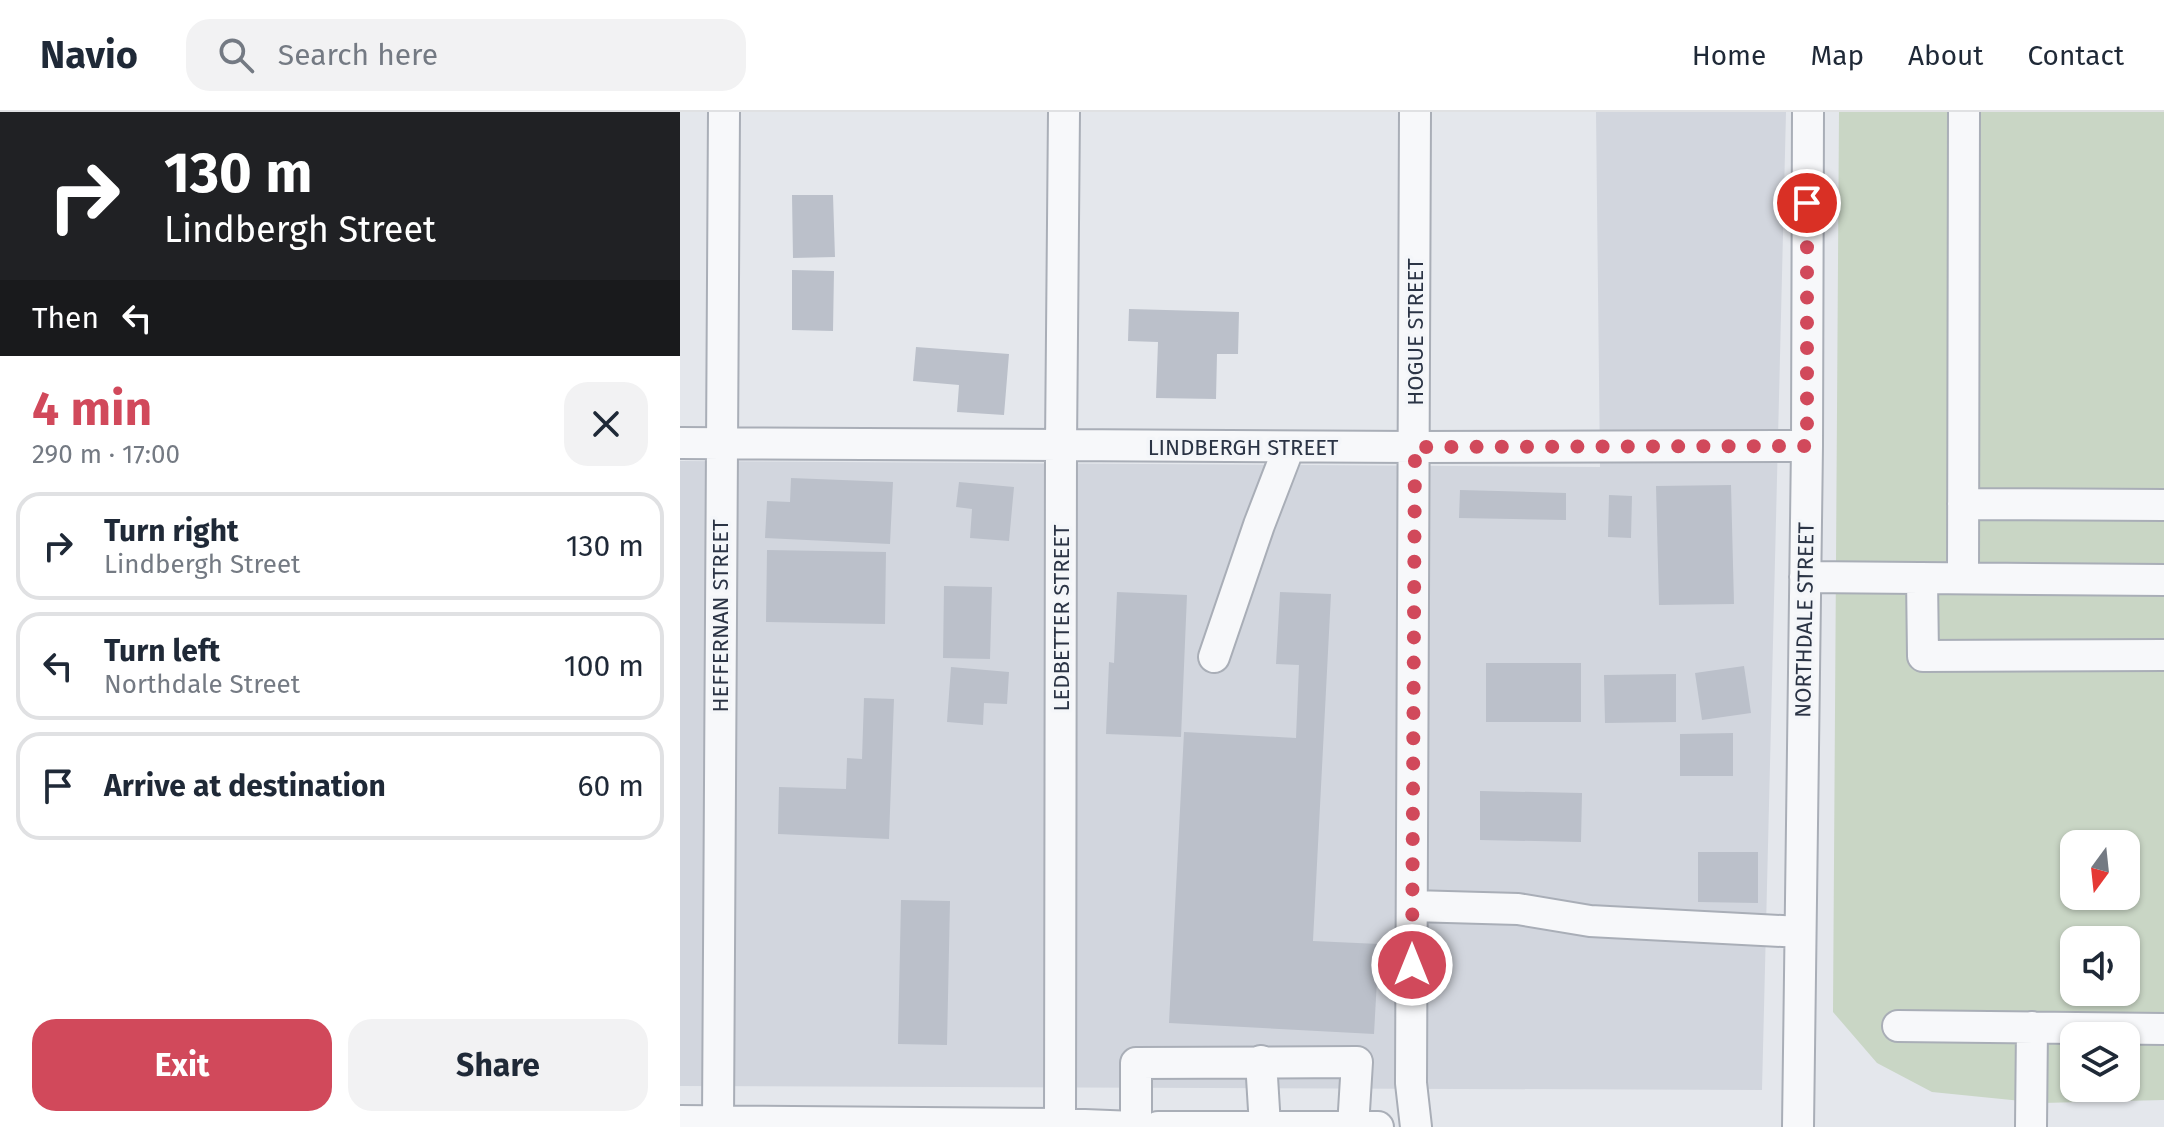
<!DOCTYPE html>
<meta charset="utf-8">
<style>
:root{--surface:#fff;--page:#f2f2f3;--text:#1f2937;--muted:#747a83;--line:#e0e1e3;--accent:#d1495b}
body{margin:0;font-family:"Fira Sans",sans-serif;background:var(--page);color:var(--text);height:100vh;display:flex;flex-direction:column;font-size:30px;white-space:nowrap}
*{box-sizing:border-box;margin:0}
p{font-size:26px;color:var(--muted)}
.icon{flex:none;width:44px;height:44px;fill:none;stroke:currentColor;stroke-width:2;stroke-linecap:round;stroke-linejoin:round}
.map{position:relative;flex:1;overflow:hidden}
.sheet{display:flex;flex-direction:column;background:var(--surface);width:680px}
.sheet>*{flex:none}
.banner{background:#202124;color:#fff;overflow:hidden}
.needle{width:52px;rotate:195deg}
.fabs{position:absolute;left:1380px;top:718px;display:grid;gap:16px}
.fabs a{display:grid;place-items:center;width:80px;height:80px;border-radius:16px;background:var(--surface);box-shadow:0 2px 6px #0004;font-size:40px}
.pin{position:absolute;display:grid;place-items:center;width:68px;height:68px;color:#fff;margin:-34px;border:4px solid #fff;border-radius:50%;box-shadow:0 2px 8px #0007}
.me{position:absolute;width:88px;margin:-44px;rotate:0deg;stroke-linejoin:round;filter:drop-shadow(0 0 6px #0008)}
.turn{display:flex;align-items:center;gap:28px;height:168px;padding:0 32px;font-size:36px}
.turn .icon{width:104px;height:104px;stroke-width:2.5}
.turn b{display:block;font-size:56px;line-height:68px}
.then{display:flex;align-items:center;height:76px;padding:0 32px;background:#0003;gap:16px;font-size:30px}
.round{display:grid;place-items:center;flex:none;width:84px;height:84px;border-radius:24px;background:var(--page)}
.summary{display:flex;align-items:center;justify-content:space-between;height:136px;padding:0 32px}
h1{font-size:48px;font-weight:700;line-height:60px;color:var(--accent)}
.action{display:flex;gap:16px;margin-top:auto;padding:16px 32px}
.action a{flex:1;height:92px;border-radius:24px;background:var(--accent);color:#fff;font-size:32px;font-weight:700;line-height:92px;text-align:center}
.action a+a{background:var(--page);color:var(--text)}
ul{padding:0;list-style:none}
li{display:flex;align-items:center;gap:24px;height:108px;margin:0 16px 12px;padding:0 16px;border:4px solid var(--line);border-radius:24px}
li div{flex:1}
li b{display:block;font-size:30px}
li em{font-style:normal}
header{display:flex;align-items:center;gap:48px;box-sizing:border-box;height:112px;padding:0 40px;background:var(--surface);border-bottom:2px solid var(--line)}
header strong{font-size:38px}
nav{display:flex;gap:44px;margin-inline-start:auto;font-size:28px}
.search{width:560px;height:72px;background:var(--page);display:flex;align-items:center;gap:20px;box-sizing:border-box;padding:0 28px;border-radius:24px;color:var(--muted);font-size:30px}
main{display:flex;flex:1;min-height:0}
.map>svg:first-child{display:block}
</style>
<header>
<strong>Navio</strong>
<div class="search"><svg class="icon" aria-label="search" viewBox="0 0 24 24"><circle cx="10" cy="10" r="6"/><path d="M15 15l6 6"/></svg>Search here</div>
<nav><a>Home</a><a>Map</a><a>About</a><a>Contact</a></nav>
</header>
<main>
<section class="sheet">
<div class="banner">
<div class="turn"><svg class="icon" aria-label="right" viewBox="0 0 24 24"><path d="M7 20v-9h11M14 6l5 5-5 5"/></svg><div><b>130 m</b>Lindbergh Street</div></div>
<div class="then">Then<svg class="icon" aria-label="left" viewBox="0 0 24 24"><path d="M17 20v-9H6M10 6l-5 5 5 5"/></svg></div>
</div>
<div class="summary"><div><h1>4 min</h1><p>290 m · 17:00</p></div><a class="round"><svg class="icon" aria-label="close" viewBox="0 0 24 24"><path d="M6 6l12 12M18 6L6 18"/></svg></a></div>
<ul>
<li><svg class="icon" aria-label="right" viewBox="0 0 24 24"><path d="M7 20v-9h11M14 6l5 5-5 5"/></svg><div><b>Turn right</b><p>Lindbergh Street</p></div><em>130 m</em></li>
<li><svg class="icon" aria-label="left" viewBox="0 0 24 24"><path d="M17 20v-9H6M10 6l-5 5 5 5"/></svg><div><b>Turn left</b><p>Northdale Street</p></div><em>100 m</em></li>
<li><svg class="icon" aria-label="arrive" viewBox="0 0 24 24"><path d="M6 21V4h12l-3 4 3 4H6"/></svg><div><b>Arrive at destination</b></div><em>60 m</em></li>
</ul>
<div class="action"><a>Exit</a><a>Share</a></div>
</section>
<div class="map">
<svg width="1484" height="1015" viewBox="0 0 1484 1015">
<rect width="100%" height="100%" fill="#e4e7ec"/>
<path fill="#d2d6de" d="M916,0H1106L1082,978L0,974V349L920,355Z"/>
<path fill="#c9d6c5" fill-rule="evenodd" d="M1159,0H1484V988L1362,991L1252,980L1197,951L1153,900ZM1394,732H1446V784H1394ZM1394,828H1446V880H1394ZM1394,924H1446V976H1394Z"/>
<path fill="#bbc0ca" d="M112,83H153L155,145L113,146Z
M112,158L154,159L153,219L112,218Z
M449,197L559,200L558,242H537L536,287L476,286L478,230L448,229Z
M236,235L329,242L324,303L277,300L279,273L233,269Z
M111,366L213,370L210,432L85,426L87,389L110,390Z
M279,370L334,375L329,429L290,426L292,397L276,395Z
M1051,373L1054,492L979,493L976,374Z
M780,378L886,381V408L779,406Z
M929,383L952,384L951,426L928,425Z
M87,438L206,440L205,512L86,510Z
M264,474L312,475L310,547L263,546Z
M437,480L507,483L501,625L426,622L429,550L434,551Z
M600,480L651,482L633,829L699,832L694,922L489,911L504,620L616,626L619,553L596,552Z
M806,551H901V610H806Z
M1064,554L1071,601L1022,608L1015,561Z
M271,555L329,560L327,592L304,591L303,613L267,610Z
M996,562V610L925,611L924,563Z
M184,586L214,587L209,727L98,722L99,675L166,677L167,646L182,647Z
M1053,621V664H1000V622Z
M800,679L902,681L901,730L800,728Z
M1018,740H1078V791L1018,790Z
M221,788L270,789L267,933L218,932Z"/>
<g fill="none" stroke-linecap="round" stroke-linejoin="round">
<g stroke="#a9aeb7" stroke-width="34">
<path id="minor" d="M735,0L731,971L736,1015
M0,331L735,335L1127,334
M1283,392L1484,393
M1125,465L1484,468
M1242,466L1243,544L1484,543
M1283,466L1284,0
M534,545L579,413L609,335
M732,794L838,797L910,809L1120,820
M1218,914L1484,917
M581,949L585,1014
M38,1008L44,0
M0,1009L380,1012L454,1015
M380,1012L381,334L384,0
M456,1015V951L677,950L673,1015
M478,1015H698
M1118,1015L1127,334L1128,0
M1351,1015L1352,915"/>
</g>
<use href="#minor" stroke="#f7f8fa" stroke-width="30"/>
</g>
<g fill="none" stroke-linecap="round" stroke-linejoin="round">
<path stroke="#d1495b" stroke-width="14" stroke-dasharray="0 25.2" d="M732,853L735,335L1127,334V91"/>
</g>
<g text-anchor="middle" stroke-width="7" stroke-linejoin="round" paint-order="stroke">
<g font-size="22" fill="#2b3445" stroke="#f4f6f9">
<text transform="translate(735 220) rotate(-90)" y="8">HOGUE STREET</text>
<text x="563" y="343">LINDBERGH STREET</text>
<text transform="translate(40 504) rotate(-90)" y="8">HEFFERNAN STREET</text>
<text transform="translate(381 506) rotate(-90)" y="8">LEDBETTER STREET</text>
<text transform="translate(1124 508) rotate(-89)" y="8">NORTHDALE STREET</text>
</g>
</g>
</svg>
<div class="fabs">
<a><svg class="needle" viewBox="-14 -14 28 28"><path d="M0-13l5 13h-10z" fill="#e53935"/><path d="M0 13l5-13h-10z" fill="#747a83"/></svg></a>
<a><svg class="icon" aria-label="sound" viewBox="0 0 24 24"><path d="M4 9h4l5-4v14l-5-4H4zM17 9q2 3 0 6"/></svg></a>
<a><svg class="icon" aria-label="layers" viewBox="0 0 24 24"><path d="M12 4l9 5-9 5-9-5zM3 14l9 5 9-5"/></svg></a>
</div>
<div class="pin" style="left:1127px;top:91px;background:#d93025"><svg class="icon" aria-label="arrive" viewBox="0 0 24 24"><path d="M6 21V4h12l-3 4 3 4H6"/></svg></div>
<svg class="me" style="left:732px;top:853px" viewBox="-20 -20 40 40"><circle r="17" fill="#d1495b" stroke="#fff" stroke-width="3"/><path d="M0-11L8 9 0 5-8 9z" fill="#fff"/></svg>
</div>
</main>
